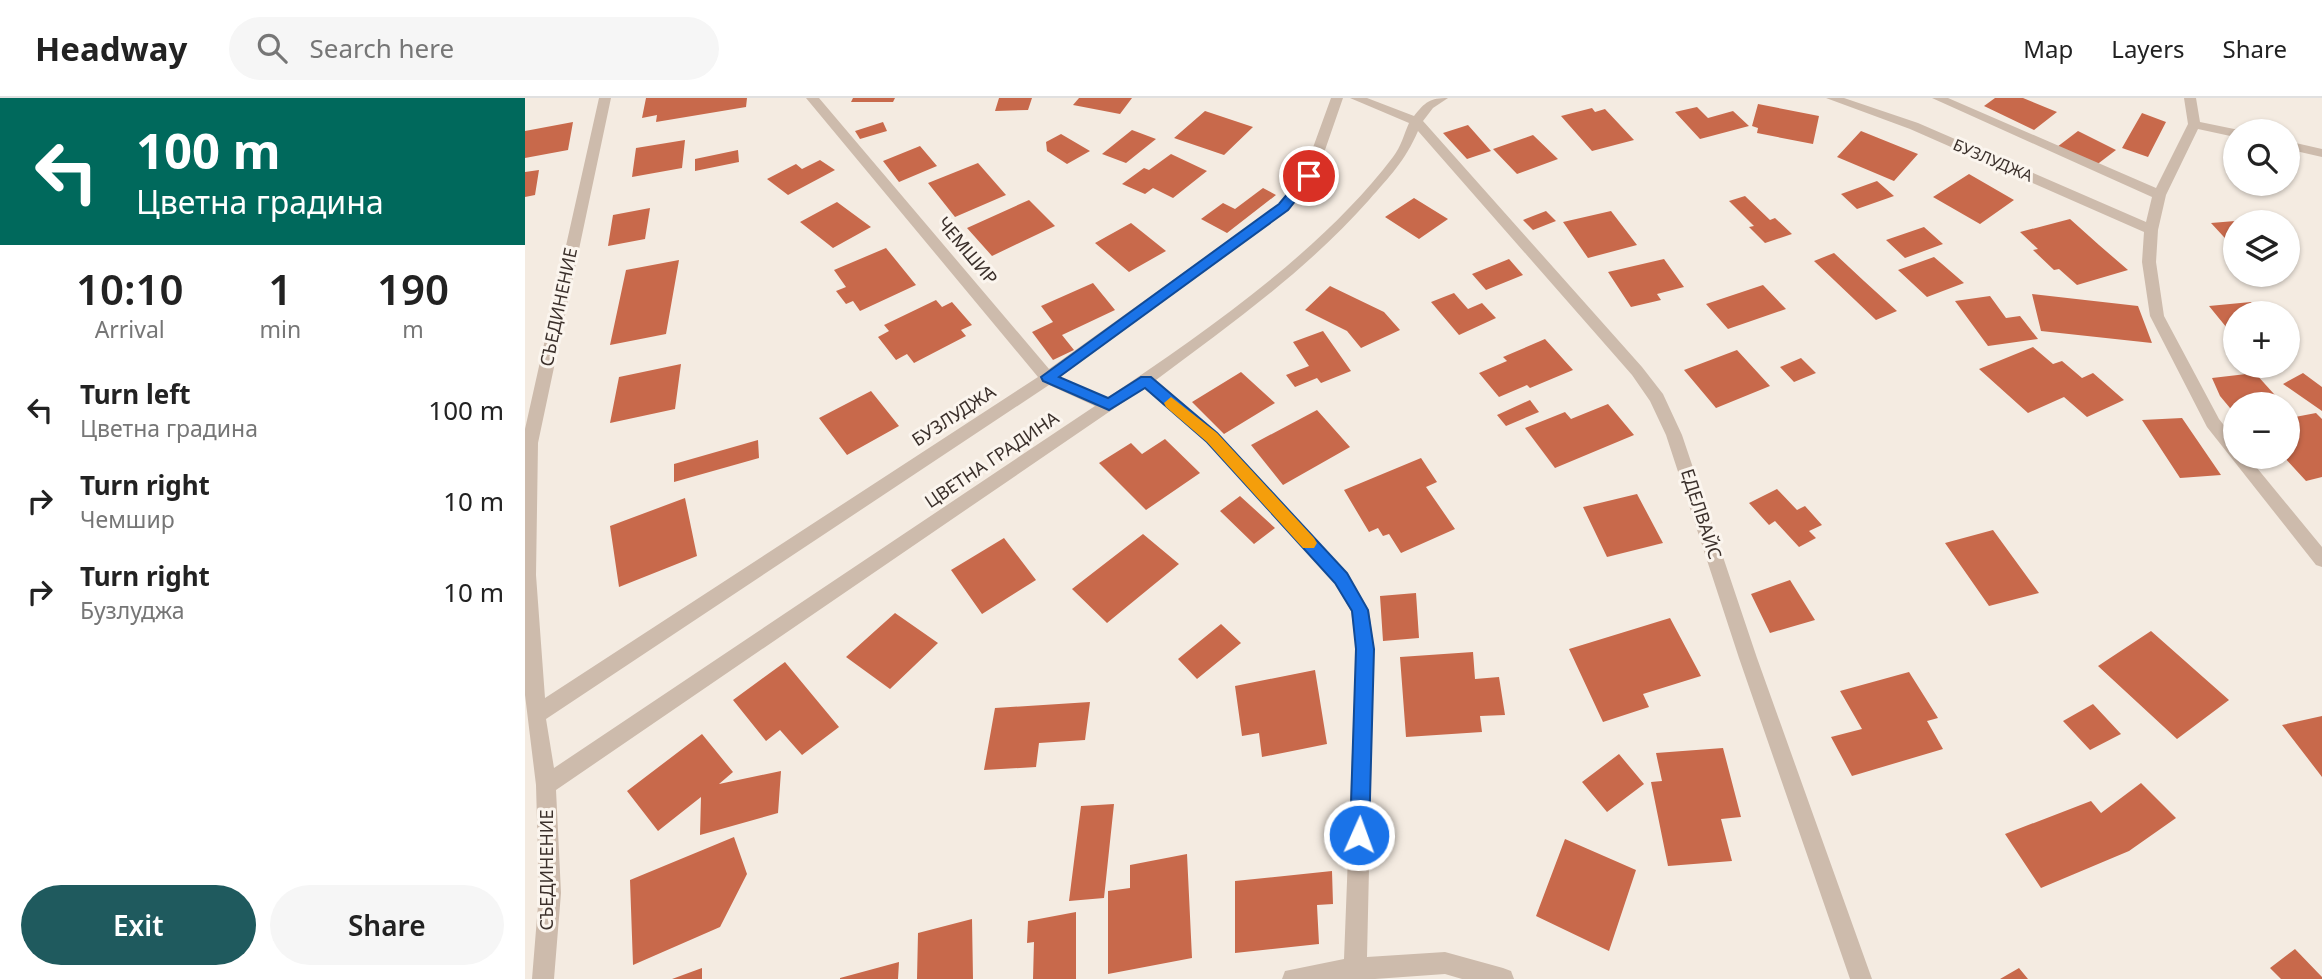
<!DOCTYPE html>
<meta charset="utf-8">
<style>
:root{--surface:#fff;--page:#f6f6f6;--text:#222;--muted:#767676;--line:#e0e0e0;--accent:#1f5a5e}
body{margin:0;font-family:"Noto Sans",sans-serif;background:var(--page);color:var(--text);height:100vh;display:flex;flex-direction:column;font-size:26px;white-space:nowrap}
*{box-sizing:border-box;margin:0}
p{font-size:23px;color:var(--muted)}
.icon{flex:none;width:38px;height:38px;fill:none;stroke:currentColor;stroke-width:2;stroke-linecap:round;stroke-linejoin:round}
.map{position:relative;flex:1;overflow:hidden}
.side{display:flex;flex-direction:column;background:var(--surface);width:525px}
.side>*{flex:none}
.hud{background:#00695c;color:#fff;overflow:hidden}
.controls{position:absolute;left:1698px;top:21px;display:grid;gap:14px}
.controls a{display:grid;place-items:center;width:77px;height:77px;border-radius:50%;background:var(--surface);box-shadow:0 2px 5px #0004;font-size:35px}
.pin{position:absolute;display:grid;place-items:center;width:60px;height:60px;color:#fff;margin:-30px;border:4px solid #fff;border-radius:50%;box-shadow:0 2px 7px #0007}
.me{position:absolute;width:77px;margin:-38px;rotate:2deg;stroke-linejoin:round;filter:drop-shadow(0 0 5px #0008)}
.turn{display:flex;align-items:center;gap:24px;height:147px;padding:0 21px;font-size:32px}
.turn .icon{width:91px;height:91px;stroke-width:2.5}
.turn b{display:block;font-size:49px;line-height:60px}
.eta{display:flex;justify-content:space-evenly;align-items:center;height:119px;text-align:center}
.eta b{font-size:42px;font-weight:600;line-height:49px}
.primary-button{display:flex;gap:14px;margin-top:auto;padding:14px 21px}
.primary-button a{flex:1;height:80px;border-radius:42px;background:var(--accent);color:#fff;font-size:28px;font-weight:600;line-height:80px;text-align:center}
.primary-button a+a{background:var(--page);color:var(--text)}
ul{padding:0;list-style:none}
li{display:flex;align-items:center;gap:21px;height:91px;padding:0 21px}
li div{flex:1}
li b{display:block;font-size:26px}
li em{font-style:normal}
header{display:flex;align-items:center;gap:42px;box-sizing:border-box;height:98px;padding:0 35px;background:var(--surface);border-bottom:2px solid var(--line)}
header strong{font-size:33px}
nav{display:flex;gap:38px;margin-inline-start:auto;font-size:24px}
.search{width:490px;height:63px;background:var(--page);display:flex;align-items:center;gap:18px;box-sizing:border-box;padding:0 24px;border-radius:38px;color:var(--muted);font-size:26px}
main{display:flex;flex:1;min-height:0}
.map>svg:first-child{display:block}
</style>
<header>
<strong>Headway</strong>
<div class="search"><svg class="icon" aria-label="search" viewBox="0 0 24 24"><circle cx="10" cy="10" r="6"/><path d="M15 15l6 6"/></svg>Search here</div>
<nav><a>Map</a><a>Layers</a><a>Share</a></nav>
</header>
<main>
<section class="side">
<div class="hud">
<div class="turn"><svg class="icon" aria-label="left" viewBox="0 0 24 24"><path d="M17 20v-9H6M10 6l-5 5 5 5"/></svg><div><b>100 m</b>Цветна градина</div></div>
</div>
<div class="eta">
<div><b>10:10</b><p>Arrival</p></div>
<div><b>1</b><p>min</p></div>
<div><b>190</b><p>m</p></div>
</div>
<ul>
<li><svg class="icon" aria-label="left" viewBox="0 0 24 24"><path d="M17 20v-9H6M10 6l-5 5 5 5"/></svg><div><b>Turn left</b><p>Цветна градина</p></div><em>100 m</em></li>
<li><svg class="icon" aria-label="right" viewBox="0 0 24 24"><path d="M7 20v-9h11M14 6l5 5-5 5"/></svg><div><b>Turn right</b><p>Чемшир</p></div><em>10 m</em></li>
<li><svg class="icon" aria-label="right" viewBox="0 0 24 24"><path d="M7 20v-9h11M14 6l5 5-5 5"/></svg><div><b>Turn right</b><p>Бузлуджа</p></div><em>10 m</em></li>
</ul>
<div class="primary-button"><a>Exit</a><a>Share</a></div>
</section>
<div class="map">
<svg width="1797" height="881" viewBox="0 0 1797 881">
<rect width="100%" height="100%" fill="#f4ebe1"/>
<path fill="#c8694b" d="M121,0H222L221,9L131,24L132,17L117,20Z
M328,0H370L368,4H326Z
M474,0H507L503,12L470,13Z
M554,0H607L595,16L548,7Z
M1470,0H1498L1532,14L1509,32L1459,8Z
M1233,6L1294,18L1288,46L1232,35L1233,30L1227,28Z
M1172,9L1183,20L1208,13L1224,28L1175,41L1150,14Z
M1067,10L1070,14L1080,11L1109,42L1067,53L1036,18Z
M680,13L728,29L699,57L649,40Z
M1617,15L1641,24L1623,59L1597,50Z
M48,24L43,52L0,60V33Z
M358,24L362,33L335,41L330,33Z
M943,27L966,53L942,61L918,35Z
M607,32L631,41L601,65L577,56Z
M1336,33L1393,56L1369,83L1312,59Z
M1553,33L1591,52L1570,68L1532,49Z
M536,36L565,53L542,66L522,53L521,44Z
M1008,37L1033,61L992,76L968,51Z
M160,42L157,70L107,79L111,50Z
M395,48L412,68L374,84L358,63Z
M213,52L214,64L170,73V61Z
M646,56L682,73L648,100L628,90L620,96L597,86L619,70L624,72Z
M295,62L310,72L263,97L242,81L271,66L277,71Z
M453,65L481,97L430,119L403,85Z
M14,72L10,97L0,99V74Z
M1444,76L1489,102L1455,126L1408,99Z
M1352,83L1369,98L1332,111L1316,96Z
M738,90L751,97L702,135L676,121L698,105L710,111Z
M1220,98L1245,122L1250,120L1267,136L1240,145L1224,129L1229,128L1204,103Z
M889,100L923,121L894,141L860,119Z
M504,102L530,128L467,158L442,130Z
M312,104L346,129L308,150L275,124Z
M125,110L120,141L83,148L88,117Z
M1021,113L1031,123L1008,132L998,122Z
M1086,113L1112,147L1063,160L1038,124Z
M1545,121L1574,147L1603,172L1552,187L1534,171L1529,172L1508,152L1513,151L1495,134Z
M1710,123V151L1686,125Z
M606,125L641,153L604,174L570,145Z
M1399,129L1418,146L1380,160L1361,142Z
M361,150L391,187L335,213L328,203L321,206L311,193L321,189L309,172Z
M1309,155L1339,183L1372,213L1351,222L1289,163Z
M1409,159L1439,185L1402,199L1373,172Z
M984,161L998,177L961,192L947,176Z
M1139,161L1159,189L1132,196L1136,202L1106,209L1083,174Z
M154,162L141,236L85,247L101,172Z
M568,185L590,212L537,237L549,252L528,262L507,234L528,224L516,208Z
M1238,187L1261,211L1203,231L1181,206Z
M805,188L859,214L875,232L836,250L822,233L780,212Z
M929,195L943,211L957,205L971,220L934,237L906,204Z
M1507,196L1613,208L1627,245L1516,233Z
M1465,198L1481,220L1495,218L1513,241L1463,248L1430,203Z
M411,202L417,209L427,204L447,227L436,232L441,238L389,265L382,256L371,262L353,239L364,233L359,227Z
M1726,204L1735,215H1710V235H1706L1684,208Z
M798,233L826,273L796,285L792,280L770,289L761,277L784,268L768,244Z
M1020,241L1048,272L1005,290L1002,287L974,299L954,275L982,263L978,259Z
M1508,249L1528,266L1537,263L1557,280L1568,275L1599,302L1562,319L1539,299L1503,315L1454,271Z
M1212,252L1245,288L1191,310L1159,272Z
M1276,260L1291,275L1269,284L1255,269Z
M156,266L150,311L85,325L94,279Z
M716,274L750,305L699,336L667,304Z
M1730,275L1758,306H1710V316L1695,298L1687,280Z
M1778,275L1797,289V313L1758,286Z
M346,293L374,328L322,357L294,320Z
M1005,302L1014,314L981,328L972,317Z
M1083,306L1109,337L1030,370L1000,330L1040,314L1046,321Z
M1762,311L1770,319L1791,315L1797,321V379L1781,383L1759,359H1762Z
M792,312L825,349L758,387L726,347Z
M1657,320L1696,377L1655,380L1617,322Z
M640,341L675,375L621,412L574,365L606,345L617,356Z
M233,342L234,360L149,384V366Z
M896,360L912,384L901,389L930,431L876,455L864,436L858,438L853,430L844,434L819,392Z
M1252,391L1272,412L1280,408L1297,427L1284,433L1291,440L1274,449L1250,423L1244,427L1224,405Z
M1112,396L1138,445L1082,459L1058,409Z
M715,398L750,430L729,446L695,413Z
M160,400L172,458L94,489L85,428Z
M1468,432L1514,495L1464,508L1420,445Z
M618,436L654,466L582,525L547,491Z
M479,440L511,482L457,516L426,472Z
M1265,482L1290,522L1245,535L1226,496Z
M891,495L894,540L858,543L855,498Z
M370,515L413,545L365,591L321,559Z
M1145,520L1176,578L1118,596L1124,609L1078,624L1044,551Z
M696,526L716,545L672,581L653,561Z
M1626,533L1704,602L1652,641L1573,568Z
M948,554L950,581L974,579L980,617L955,618L957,634L881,639L875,559Z
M260,564L314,629L277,657L255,632L241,643L208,602Z
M790,572L802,646L737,659L734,635L717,638L710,588Z
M1384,574L1413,620L1402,623L1418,651L1327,678L1306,639L1337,631L1315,593Z
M565,604L560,642L514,645L511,669L459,672L470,610Z
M1568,606L1596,636L1565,652L1538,623Z
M1797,618V679L1757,627Z
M177,636L208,674L194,686L256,673L253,715L175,737L176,699L133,733L102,693Z
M1198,650L1216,719L1196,721L1207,763L1143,768L1126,684L1137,683L1131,655Z
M1094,656L1119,686L1082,714L1057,684Z
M1616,685L1651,720L1604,753L1516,790L1480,736L1566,703L1576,715Z
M589,706L579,800L544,803L556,708Z
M209,739L222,776L195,829L108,867L105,782Z
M1040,741L1111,772L1084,853L1011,818Z
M662,756L667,860L583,876V793L605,790V767Z
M807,773L808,806L792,807L794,846L710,855V783Z
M551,814V881H508L509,844L502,845L503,823Z
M447,821L448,881H392L393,835Z
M1770,851L1797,879V881H1756L1745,870Z
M374,864L373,881H315V880Z
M177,870V881H147Z
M1494,870L1503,881H1475Z"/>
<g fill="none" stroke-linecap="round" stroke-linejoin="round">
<path fill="#cdbbac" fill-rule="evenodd" d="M74,0H86L13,345L11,477L20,600L513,279L281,0H294L524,271L754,106L778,77L806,0H818L791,78L764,112L535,279L582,300C680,234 797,153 868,59C876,49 879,36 884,25L825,0H842L889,18C900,4 905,0 923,0L908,10L898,23L1117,269L1138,296L1157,337L1232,560L1347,881H1325L1214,560L1141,337L1125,303L1107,277L893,33C880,63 865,78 844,102C782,172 705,227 631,282L693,335L822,475L844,512L849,551L842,859L920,854L978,870L986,873L989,881H937L920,876L850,881H757L760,873L819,861L831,551L826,513L810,485L681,343L619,290L31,692L36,795L29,881H7L14,795L11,687L0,597V331ZM524,287L570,308L29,670L21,621Z
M1301,0H1319L1393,25L1621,124L1627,99L1407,0H1423L1631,90L1663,26L1659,0H1671L1675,24L1714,32L1710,33V39L1673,31L1641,97L1633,132L1631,164L1639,218L1694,321L1710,341V359H1723L1797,449V469L1791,467L1682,329L1625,218L1617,164L1619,134L1385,31Z
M1762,43L1797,51V59L1762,51Z"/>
</g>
<path fill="#1a73e8" stroke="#114b97" stroke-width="2" d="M784,74L790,78L763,112L534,279L583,300L616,279H626L692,335L822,475L843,512L849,551L844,737L841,744L834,747L827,744L825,737L831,551L827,513L810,485L682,344L620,290L584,312L518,283L516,279L754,106L780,75Z"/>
<path fill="#f59e0b" d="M646,299L692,335L789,440L792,445L789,450H778L682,344L641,309L639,305Z"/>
<g text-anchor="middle" stroke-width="6" stroke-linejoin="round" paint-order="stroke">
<g font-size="16" fill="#3b302b" stroke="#fbf5ee">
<text transform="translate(1468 62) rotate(23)" y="6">БУЗЛУДЖА</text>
</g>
<g font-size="18" fill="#3b302b" stroke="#fbf5ee">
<text transform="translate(442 153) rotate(50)" y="6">ЧЕМШИР</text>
<text transform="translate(34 209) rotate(-78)" y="6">СЪЕДИНЕНИЕ</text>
<text transform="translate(429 318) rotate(-33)" y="6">БУЗЛУДЖА</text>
<text transform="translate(467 362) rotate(-34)" y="6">ЦВЕТНА ГРАДИНА</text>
<text transform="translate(1176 416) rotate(72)" y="6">ЕДЕЛВАЙС</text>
<text transform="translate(22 772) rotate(-90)" y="6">СЪЕДИНЕНИЕ</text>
</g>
</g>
</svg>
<div class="controls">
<a><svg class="icon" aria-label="search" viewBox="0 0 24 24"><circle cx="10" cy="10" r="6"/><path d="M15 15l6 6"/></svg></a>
<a><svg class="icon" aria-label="layers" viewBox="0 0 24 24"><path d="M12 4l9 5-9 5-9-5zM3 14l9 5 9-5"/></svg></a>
<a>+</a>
<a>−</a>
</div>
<div class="pin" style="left:784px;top:78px;background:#d93025"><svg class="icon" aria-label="arrive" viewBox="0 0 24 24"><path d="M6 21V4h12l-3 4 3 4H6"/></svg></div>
<svg class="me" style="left:834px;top:737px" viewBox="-20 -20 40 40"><circle r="17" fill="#1a73e8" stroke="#fff" stroke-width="3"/><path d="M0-11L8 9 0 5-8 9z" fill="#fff"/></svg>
</div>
</main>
